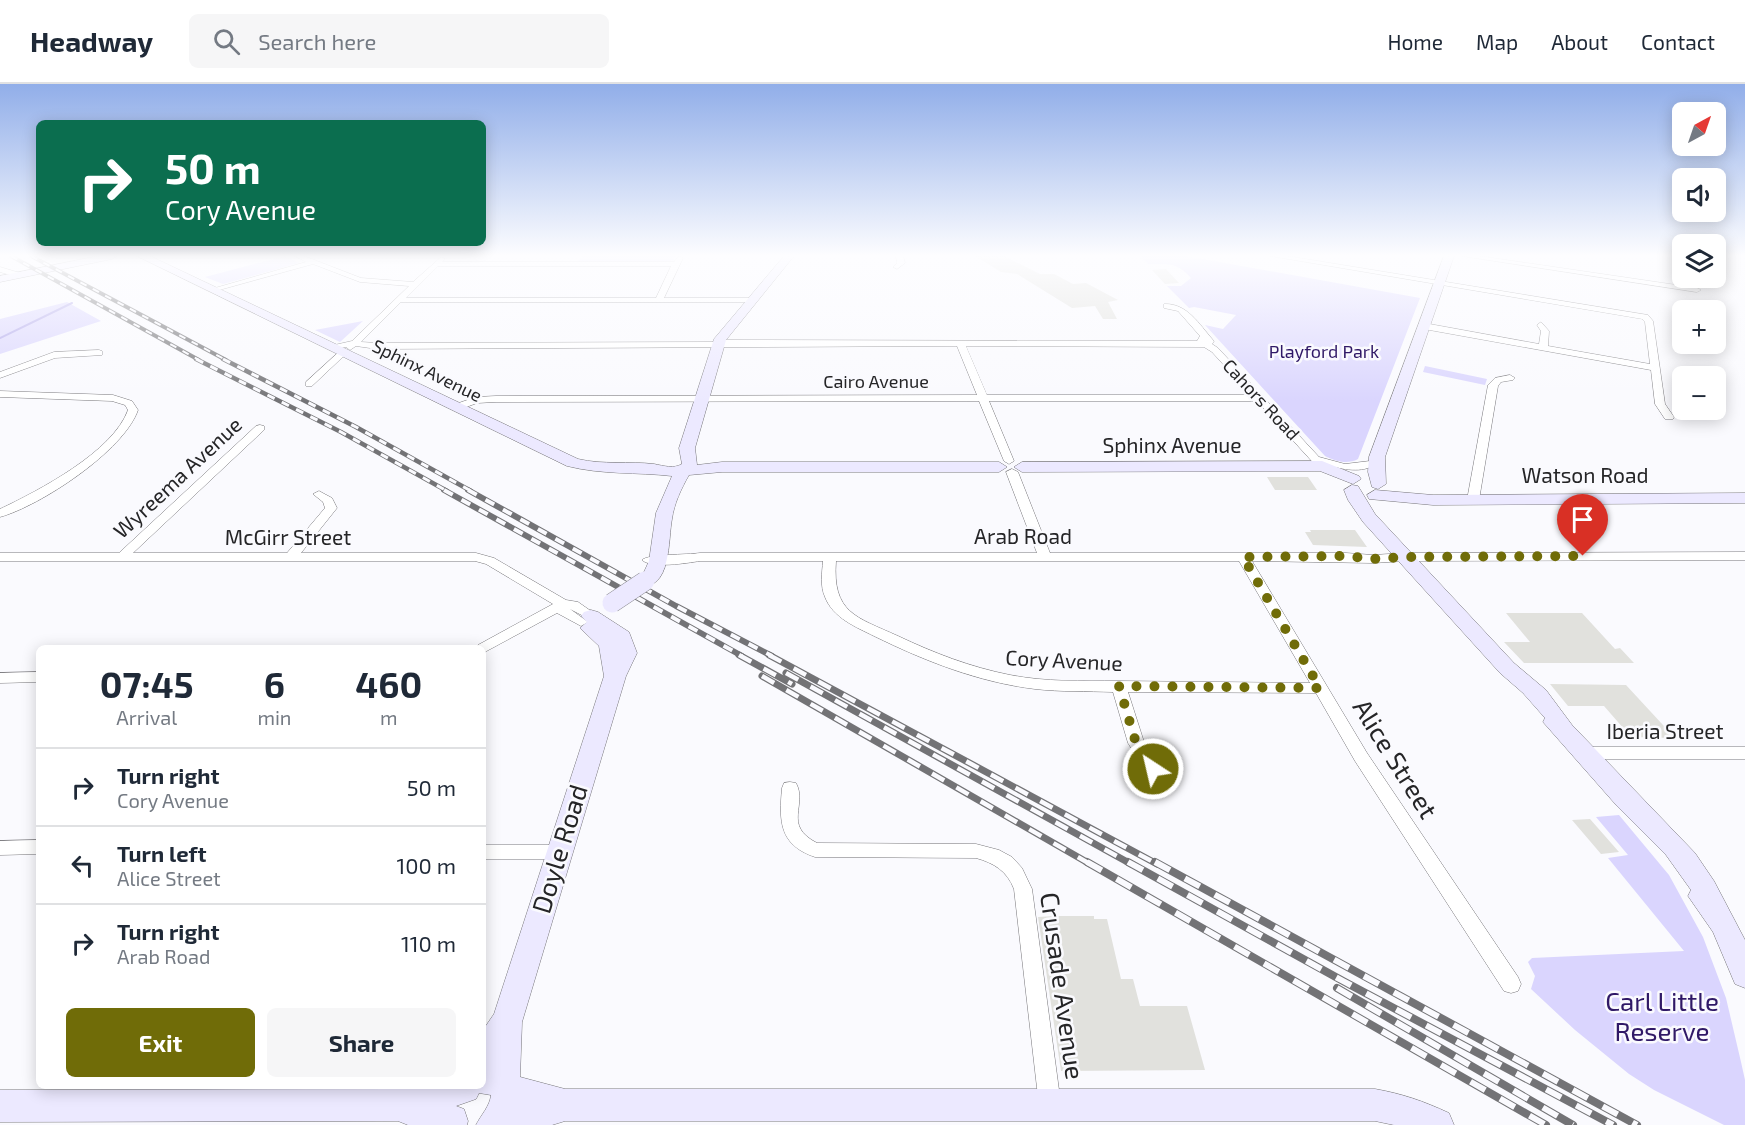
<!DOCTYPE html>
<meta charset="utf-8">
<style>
:root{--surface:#fff;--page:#f6f6f7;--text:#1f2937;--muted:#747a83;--line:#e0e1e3;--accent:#706c08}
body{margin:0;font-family:"Exo 2",sans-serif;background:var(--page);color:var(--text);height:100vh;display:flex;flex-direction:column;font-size:22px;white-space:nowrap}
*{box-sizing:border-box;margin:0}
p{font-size:20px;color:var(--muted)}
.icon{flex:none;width:33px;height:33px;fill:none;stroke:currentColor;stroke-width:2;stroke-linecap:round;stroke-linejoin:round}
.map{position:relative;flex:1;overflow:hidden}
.drawer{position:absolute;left:36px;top:561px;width:450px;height:444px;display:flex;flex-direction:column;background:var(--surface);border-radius:9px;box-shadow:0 3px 15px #0003}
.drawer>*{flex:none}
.hud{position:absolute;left:36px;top:36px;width:450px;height:126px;border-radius:9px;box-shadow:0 3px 15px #0003;background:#0b6e4f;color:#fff;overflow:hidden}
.needle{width:39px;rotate:40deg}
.fabs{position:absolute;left:1672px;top:18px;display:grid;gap:12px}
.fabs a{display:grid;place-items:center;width:54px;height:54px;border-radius:9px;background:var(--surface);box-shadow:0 3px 15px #0003;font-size:30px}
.pin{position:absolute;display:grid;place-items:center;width:51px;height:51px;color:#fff;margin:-62px -26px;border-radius:50% 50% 50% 0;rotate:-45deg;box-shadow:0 0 6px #0007}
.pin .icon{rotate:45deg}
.me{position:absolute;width:66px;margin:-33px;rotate:325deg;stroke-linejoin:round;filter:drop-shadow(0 0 4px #0008)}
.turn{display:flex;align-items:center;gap:21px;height:126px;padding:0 30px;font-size:27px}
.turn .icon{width:78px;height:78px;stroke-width:2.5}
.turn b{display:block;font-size:42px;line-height:51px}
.eta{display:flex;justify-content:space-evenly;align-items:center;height:102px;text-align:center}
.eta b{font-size:36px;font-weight:700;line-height:42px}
.button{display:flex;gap:12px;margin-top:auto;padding:12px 30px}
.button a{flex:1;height:69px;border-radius:9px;background:var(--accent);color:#fff;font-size:24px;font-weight:700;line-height:69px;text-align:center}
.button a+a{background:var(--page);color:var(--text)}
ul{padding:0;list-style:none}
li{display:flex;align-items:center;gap:18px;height:78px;padding:0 30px;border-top:2px solid var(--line)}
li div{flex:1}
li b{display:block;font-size:22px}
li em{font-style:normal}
header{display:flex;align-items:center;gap:36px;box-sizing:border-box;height:84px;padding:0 30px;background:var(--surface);border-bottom:2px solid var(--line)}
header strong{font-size:28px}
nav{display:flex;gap:33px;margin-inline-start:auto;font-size:21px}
.search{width:420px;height:54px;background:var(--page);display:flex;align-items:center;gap:15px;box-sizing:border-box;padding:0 21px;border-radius:9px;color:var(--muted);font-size:22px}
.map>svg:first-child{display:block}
</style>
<header>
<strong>Headway</strong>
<div class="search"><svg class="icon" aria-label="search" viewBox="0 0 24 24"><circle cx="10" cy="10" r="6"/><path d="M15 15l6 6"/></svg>Search here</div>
<nav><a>Home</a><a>Map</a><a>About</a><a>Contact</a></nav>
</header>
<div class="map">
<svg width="1745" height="1041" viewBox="0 0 1745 1041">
<rect width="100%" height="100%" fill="#fafafe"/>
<path fill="#dad5fe" d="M285,172L299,179L223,200L205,193Z
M583,172H675L673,176L664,179L578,178Z
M1140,172H1186L1420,214L1358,375C1347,381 1335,377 1325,372L1205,241L1223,245L1236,231L1194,223L1189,224L1167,202H1181L1191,194C1177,178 1168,180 1148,180Z
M67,218L101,237L0,270V235Z
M363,237L340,258L315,246Z
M1425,282L1487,295L1485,301L1423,288Z
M1619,731L1669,791L1703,853L1726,914L1741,978L1745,996V1041H1724L1654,1006L1629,990L1575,946L1531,905L1535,892L1528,878L1532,874L1684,867L1608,774L1628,771L1596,733Z"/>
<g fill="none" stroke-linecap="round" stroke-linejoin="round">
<path stroke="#afa6ea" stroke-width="2" d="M0,254L72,219"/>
</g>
<path fill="#e1e1dd" d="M975,172H1004L1040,190H1054L1073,200L1086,199L1118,216L1108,218L1117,235H1103L1095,222L1072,224L1017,190L1001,188Z
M1166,185L1179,199L1165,200L1152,186Z
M1267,393H1308L1317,406H1275Z
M1310,446H1355L1367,463L1313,461L1305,448H1311Z
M1506,529H1582L1615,565L1620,564L1634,579H1524L1504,558H1530Z
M1550,600L1626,601L1675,654L1631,653L1604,622H1568Z
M1590,735L1619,768L1601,770L1572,736Z
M1055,832H1094V835H1107L1121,895H1133L1140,922H1187L1205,986L1061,987L1038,833Z"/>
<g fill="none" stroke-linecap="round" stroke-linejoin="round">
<g stroke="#77767a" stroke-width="1">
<path id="street" d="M295,172H304L361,194L413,198L441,173L445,175L442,178H674L679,172L683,174L664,214H753L757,216L753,218H401L361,258L377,259L714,258L718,256L1197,257L1200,252L1178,227L1164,224V220C1187,219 1199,240 1213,256L1214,258L1212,260L1218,264L1319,373L1345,380L1370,377L1375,380C1363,390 1342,385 1327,381L1326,384H1318L1257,317H989L1014,377L1009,380L1004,377L979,317L496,318L477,319L461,325H453V321L476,313L496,312L977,311L957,262L377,265L356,262L350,266L346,263L330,266V262L352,257L409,202L360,198L313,180L212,208L208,206L306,178ZM438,182H671L656,214H406ZM966,262L1204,263L1212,268L1251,311H987Z
M896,172H903L905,179L897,185L893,183L897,179Z
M1271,172H1287L1648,231L1653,237L1665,320L1674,333L1673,335H1665L1655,320L1651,286L1424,245L1420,242L1424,239L1539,260L1541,247L1537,241L1541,238L1549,247L1548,262L1650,280L1645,238L1642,235Z
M1462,172H1479L1697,204L1701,206L1697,208Z
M0,183L20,189L21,191L17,193L0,188Z
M99,266L102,267V271L55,274L0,294V288L54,268Z
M340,267L347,269L312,302H306V298Z
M1510,291L1515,294L1513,296L1501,298L1498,302L1479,416L1473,419L1469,418L1467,416L1488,301L1495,294Z
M0,307L113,311L132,317L138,326C124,367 40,422 0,433V425C38,407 113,368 128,326L125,321L112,317L0,313Z
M260,341L264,342V346L133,469H287L325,424L323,418L313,410L319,407L332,414L337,424L301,469H476L494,474L566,516L578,518L598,532L591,536L570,525L588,538L581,542L557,529L483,569V564H476L478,561L553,520L486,480L475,477H0V469H119L256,342Z
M1012,385L1018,388L1050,469H1346L1373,471L1405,469L1745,468V476L1405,477L1373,479L1252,477L1367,669L1518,893L1521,900L1518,907L1511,909L1504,907L1355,677L1316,609L1128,608L1144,658L1161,685L1159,689L1153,691L1147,689L1128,659L1113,608C1087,607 1061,608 1035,605C978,598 925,577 874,552C856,543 833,534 825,513C820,502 822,489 823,477H700C687,479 652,485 642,476C648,470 687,471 700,469H1037L1006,388ZM836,477H1239L1310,599C1246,598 1182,598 1118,597C1082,597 1046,598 1010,591C970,583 934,569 898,552C856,533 832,529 836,477Z
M39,588V598L0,599V589Z
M1585,663H1745V675H1585L1579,673L1577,669L1579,665Z
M790,698L796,699C808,721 782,741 817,759L976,760L999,766L1012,773L1022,784L1032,805L1061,1021L1058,1029L1050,1032L1042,1029L1039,1021L1014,805C1007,787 994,779 976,774L815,773C779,761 779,737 782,704L784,699Z
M39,756V770L0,771V757Z
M483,761H558L564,763L567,768L564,773L558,775H483Z"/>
</g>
<g stroke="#77767a" stroke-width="1">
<path id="secondary" d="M98,172H117L112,175L0,198V192Z
M137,172H150L578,375C603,381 629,377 654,380C664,382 674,385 682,380L679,364L714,255L784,172H794L726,256L695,364L697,381L722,378H999L1007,383L999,388H722L689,391C681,405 674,420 672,435C668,454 672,509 638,501L636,497L644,488L649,477L656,429L672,392C637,388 602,391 567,382Z
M1444,172H1454L1385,373L1386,400L1378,405L1372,403L1368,388L1369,373Z
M1322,377L1359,392L1361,395L1353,400L1320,387L1022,388L1014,383L1022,378Z
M1352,401L1358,402L1375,430L1514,579L1546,606L1572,641L1695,769L1714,797L1745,856V904L1735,900L1713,848L1688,812L1691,806L1666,771L1617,722L1543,638L1545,634L1523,609L1500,589L1363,438L1348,416L1344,406Z
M1375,406L1433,411L1745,409V419L1433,421L1369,415L1367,411Z
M591,526L598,528L629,548L637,569L626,592L522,938L520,993L565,1005H1375C1403,1010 1423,1017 1449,1029L1454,1041H1394L1375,1037H565L552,1041H476C481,1031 490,1022 491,1011L479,1009L476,1015L456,1022L464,1025L468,1037L467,1041H408L398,1037L0,1038V1006L398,1005L409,1002H483V946L494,930L604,592L599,562L580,544L587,538L581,532L584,528Z"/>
</g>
<use href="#street" fill="#fff" fill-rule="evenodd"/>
<use href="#secondary" fill="#ece9ff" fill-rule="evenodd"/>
<g stroke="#737376" stroke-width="4">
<path id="rail-far4" d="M11,172L199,276
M31,172L226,276"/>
</g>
<g stroke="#737376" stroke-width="4.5">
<path id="rail-far3" d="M196,275L341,348L447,407
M223,275L356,343L471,407"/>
</g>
<g stroke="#737376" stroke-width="6">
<path id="rail-far2" d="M444,406L742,572
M468,406L676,522L772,572"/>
</g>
<g stroke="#737376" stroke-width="7">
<path id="rail-far1" d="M739,571L792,600
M769,571L1157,780
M786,589L1131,780
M762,592L1090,780"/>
</g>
<g stroke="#737376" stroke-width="8">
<path id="rail" d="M1087,778L1546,1041
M1128,778L1343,897L1613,1041
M1155,778L1637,1041
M1337,904L1573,1041"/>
</g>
<use href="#rail-far4" stroke="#fafafe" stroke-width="2" stroke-dasharray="7" stroke-linecap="butt"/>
<use href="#rail-far3" stroke="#fafafe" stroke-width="3" stroke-dasharray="8" stroke-linecap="butt"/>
<use href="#rail-far2" stroke="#fafafe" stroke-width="4" stroke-dasharray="10" stroke-linecap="butt"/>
<use href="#rail-far1" stroke="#fafafe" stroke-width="4.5" stroke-dasharray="14" stroke-linecap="butt"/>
<use href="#rail" stroke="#fafafe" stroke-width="6" stroke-dasharray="17" stroke-linecap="butt"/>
<g stroke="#77767a" stroke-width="20" stroke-linecap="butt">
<path id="secondary-bridge" d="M612,519L645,497"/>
</g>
<use href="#secondary-bridge" stroke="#ece9ff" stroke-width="19"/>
</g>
<linearGradient id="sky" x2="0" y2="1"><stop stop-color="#91aee9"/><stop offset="0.54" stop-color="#fdfdff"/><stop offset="1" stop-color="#fdfdff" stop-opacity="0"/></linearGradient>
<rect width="1745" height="318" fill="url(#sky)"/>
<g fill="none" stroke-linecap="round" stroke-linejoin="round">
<path stroke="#706c08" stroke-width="10" stroke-dasharray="0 18" d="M1153,685L1136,659L1119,602L1320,604L1243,473L1346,472L1373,475L1405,473L1583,472"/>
</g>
<g text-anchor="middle" stroke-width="5" stroke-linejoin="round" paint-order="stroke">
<g font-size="18" fill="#301967" stroke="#fafafe">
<text x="1324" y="274">Playford Park</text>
</g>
<g font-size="18" fill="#252527" stroke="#fafafe">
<text transform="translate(427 287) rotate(26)" y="6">Sphinx Avenue</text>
<text x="876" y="304">Cairo Avenue</text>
<text transform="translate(1261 316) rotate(47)" y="6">Cahors Road</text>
</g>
<g font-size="21" fill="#252527" stroke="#fafafe">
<text x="1172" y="369">Sphinx Avenue</text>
<text x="1585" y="399">Watson Road</text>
<text transform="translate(178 394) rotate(-43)" y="7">Wyreema Avenue</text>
<text x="1023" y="460">Arab Road</text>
<text x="288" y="461">McGirr Street</text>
<text transform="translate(1064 577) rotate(3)" y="7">Cory Avenue</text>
<text x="1665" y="655">Iberia Street</text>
</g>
<g font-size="26" fill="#252527" stroke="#fafafe">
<text transform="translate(1395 675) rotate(58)" y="9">Alice Street</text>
<text transform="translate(560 765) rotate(-73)" y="9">Doyle Road</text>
<text transform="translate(1062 902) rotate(82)" y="9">Crusade Avenue</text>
</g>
<g font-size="26" fill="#301967" stroke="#fafafe">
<text x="1662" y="927">Carl Little<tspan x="1662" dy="30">Reserve</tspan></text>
</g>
</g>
</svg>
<div class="fabs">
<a><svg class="needle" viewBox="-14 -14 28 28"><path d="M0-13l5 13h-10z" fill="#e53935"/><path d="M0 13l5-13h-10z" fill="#747a83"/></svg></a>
<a><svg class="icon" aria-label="sound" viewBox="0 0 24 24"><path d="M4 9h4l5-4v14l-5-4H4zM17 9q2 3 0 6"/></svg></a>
<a><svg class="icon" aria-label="layers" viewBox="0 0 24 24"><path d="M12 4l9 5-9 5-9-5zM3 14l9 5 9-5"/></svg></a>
<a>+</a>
<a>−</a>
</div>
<div class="pin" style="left:1583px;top:472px;background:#d93025"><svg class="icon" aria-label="arrive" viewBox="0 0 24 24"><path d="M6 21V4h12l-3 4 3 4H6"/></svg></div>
<svg class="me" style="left:1153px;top:685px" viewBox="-20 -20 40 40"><circle r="17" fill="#706c08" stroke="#fff" stroke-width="3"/><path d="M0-11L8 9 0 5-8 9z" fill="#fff"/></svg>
<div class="hud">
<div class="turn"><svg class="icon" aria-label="right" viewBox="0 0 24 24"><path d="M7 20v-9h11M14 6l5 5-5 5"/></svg><div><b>50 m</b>Cory Avenue</div></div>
</div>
<section class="drawer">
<div class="eta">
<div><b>07:45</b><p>Arrival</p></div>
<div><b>6</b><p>min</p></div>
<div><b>460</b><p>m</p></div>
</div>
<ul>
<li><svg class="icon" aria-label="right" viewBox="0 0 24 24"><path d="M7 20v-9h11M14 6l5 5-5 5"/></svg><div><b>Turn right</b><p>Cory Avenue</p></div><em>50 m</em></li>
<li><svg class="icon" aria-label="left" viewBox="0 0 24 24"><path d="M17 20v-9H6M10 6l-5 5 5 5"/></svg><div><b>Turn left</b><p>Alice Street</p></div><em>100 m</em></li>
<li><svg class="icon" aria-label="right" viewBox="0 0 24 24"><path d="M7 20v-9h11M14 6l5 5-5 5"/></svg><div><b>Turn right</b><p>Arab Road</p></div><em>110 m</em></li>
</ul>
<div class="button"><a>Exit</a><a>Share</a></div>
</section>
</div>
